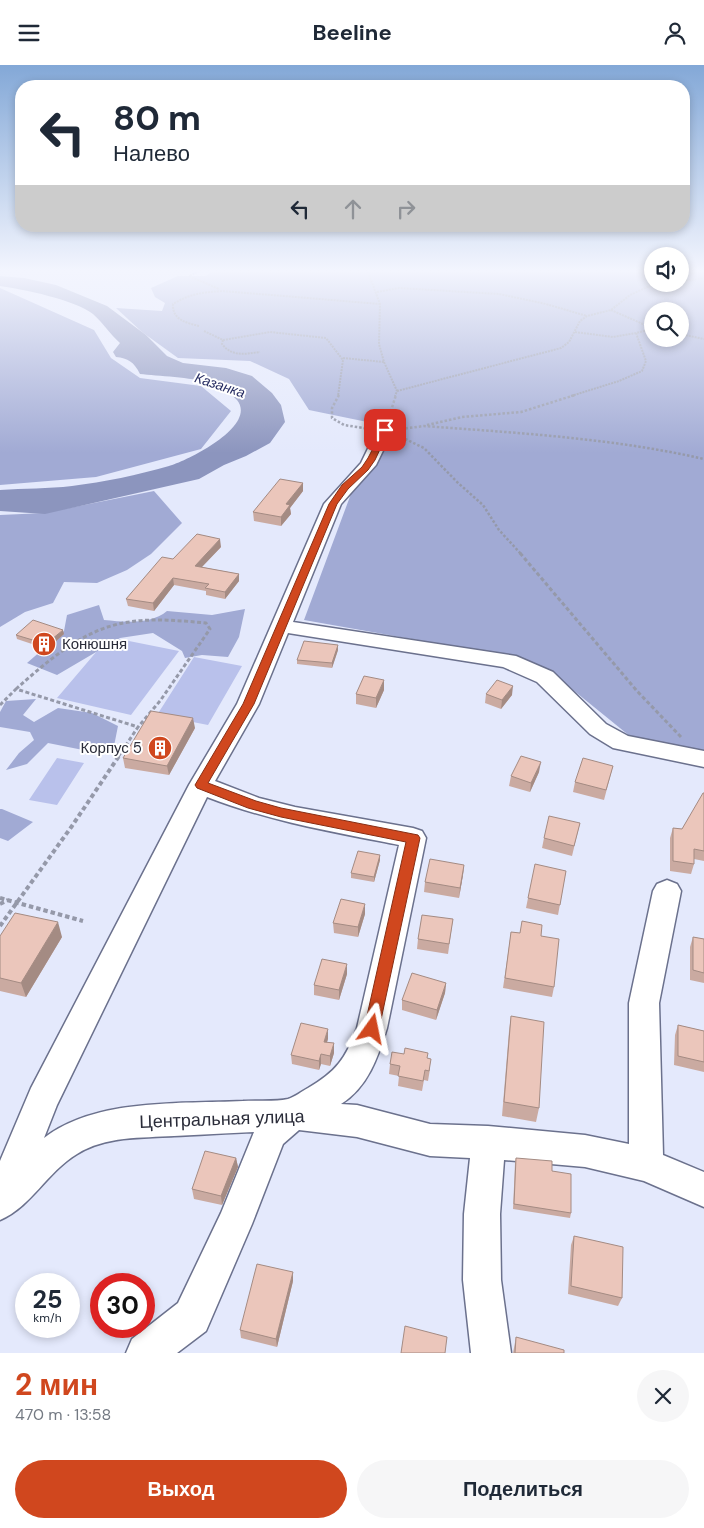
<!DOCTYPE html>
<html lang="ru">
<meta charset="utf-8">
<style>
:root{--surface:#fff;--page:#f6f6f7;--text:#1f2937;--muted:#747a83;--accent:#d0471e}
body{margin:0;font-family:"DM Sans",sans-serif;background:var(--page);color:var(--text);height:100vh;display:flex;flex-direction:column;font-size:19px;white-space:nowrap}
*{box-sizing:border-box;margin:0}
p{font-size:16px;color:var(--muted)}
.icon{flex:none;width:28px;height:28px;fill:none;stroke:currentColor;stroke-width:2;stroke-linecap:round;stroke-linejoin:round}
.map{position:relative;height:1288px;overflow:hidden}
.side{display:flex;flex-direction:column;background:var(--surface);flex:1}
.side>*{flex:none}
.top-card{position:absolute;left:15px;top:15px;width:675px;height:152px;border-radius:20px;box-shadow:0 2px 8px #0003;background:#fff;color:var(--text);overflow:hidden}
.tools{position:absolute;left:644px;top:182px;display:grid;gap:10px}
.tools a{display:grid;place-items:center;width:45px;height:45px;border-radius:50%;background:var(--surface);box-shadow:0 2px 8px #0003;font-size:25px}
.speed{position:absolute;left:15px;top:1208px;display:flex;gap:10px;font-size:25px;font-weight:700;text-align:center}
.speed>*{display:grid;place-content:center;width:65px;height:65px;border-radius:50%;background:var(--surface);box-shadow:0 2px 8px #0003;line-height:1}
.speed small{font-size:12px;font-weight:400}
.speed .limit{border:8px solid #d22;background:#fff;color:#111}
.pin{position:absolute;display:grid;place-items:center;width:42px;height:42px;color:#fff;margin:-21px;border-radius:10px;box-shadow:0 2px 8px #0006}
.me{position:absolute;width:55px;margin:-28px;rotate:12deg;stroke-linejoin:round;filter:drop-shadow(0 0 4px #0008)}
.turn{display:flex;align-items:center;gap:18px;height:105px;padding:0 15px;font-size:22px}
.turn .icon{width:65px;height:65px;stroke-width:2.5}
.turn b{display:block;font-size:35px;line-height:42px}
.lanes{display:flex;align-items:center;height:48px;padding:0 15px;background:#0003;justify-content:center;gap:25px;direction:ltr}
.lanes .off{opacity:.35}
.round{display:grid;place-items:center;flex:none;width:52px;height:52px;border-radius:26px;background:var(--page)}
.head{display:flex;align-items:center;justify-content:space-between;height:85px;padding:0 15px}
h1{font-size:30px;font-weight:700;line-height:38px;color:var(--accent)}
.action{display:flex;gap:10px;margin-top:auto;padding:10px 15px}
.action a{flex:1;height:58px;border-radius:30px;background:var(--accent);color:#fff;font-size:20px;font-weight:700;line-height:58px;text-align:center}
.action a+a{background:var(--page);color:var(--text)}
header{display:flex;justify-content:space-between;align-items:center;height:65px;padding:0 15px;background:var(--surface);font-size:22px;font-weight:700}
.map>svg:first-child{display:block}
</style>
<header><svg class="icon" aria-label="menu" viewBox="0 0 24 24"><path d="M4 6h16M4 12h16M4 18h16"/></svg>Beeline<svg class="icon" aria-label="person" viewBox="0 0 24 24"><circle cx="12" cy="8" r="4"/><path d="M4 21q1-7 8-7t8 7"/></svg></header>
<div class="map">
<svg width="704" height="1288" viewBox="0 0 704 1288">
<rect width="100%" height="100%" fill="#e4e9fc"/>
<path fill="#b9c1eb" d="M109,572L179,586L131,650L57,633Z
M194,592L242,601L208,660L157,650Z
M57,693L84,698L57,740L29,735Z"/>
<path fill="#a1aad4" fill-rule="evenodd" d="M212,207H652V219H680V207H704V701L631,672L557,612L491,588L304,555L377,359L309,345L289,314L250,296L178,293L142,267L116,243L162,246L165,238L155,232L151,223L178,211H206ZM652,246H680V274H652Z
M0,223L94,265L111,293L140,313L201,321L231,346L201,384L96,412L0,420Z
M154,426L182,458L151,489L127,505L97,518L64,517L53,538L25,547L0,562V450L44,448Z
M99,540L104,555C125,557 150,560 167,546L212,550L245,544L239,572L228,592L202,590L185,593L182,586L153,568L120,573L57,610L27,598L64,566L67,550Z
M36,634L23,650L34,657L58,643L92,648L118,661L114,681L103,689L48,678L27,699L6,705L19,688L34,675L30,667L0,662V647L6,636Z
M0,744H2L33,757L8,776L0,773Z"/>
<path fill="#8c95be" d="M0,211L24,213L56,220L107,241L146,270L167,291L183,298L226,303L252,311L272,328L281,340L285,357L270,378L246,391L224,400L199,414L45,449L0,446V425C24,423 48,424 72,421C104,417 138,410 169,401C187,396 258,361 237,335C230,327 217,322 207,318C193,312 157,311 140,309C134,297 128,293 116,292L113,287L120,278C110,269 103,258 93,249C76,235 22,224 0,221Z"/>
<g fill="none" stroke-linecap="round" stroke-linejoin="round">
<g stroke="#6b718d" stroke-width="3">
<path id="minor" d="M385,360L390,362L393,365L376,400L341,439L293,557L516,591L553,607L606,659L628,671L704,686V702L613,683L590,669L537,617L503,602L288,568L259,639L215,716L259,733L295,742L413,763L422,766L426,773L387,963C378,992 368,1022 341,1039L357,1040L430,1059L488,1061L585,1070L629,1079V938L653,826L657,819L667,815L677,819L681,826L659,938L663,1090L704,1107V1142L644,1116L585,1102L504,1095L500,1149L501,1215L511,1288H471L463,1215L464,1149L470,1093L430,1091L357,1072L299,1065L283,1079L252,1159L206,1266L177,1288H126L132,1274L178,1238L221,1148L254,1067C227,1068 200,1070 174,1071C142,1073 105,1071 77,1089C47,1107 31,1142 0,1155V1096L31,1023L189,720L237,639L324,439L361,398L377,365L380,362ZM207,732C269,756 333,767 399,780L357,963C346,993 336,1007 308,1023C302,1026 295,1032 288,1034C274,1037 257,1035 243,1036C180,1039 96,1033 44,1073L57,1040Z"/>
</g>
<path stroke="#9599a9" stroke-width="2" stroke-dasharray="2 1" stroke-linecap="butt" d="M197,207L189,211L219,224
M368,207L380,239L379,279L384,297L397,326L395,331
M680,216L704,213
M377,227L399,223L499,229L546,239L587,251
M611,245L652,263
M199,261C187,258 172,255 173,239C189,229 204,227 223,226L380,239
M204,266L223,275L270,267L326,273L343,295L338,331
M575,267L613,272L636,268
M680,269L704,274
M223,275L222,279C232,292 245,289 260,287
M343,293L384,297
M397,326L561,283L569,277L580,256L587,251L611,245L630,230L654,219
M571,331L619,316L642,306L646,296L636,268L652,264"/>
<path stroke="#9599a9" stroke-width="2.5" stroke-dasharray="2.5 2" stroke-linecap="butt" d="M339,330L332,343V353L344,360L370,364
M388,355L396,330
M427,360L462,352L521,347L575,330
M401,364L424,361C518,368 612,373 704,394
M397,370L424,383L457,417L483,440L499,465L521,489"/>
<path stroke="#9599a9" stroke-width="3" stroke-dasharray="4 2.5" stroke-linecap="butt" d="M520,488L637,626L682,673
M16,624C43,600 76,571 111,561C141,552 175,555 206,558L210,564L160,636L138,662
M0,640L16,624L138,662L118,692"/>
<path stroke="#9599a9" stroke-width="4" stroke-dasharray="4.5 3" stroke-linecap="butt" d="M0,833L83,856
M0,839L8,835
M0,861L72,761L119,691"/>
<use href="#minor" fill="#fff" fill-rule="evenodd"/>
</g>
<path fill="#caaaa1" d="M303,418V426L290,443L291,449L281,461L254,456L253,447Z
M221,482L202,502L239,509V516L225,534L206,530V526L174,520L154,546L128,541L126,534L173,494Z
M64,569L47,584L17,574L16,570Z
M338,580V585L332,603L297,599V595Z
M384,625L376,643L356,639V629Z
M486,629L512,630L501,644L485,638Z
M195,663L169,710L125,703L123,693Z
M613,701L604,735L573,727L575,717Z
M539,707L530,727L509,721L511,711Z
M704,728V796L694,794V799L691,809L670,806V773L673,763L682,764Z
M580,758L572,791L542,783L544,773Z
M380,790V795L374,817L351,813V808Z
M464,800L463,810L459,833L424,827L425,817Z
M566,806L558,850L526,843L528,833Z
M365,849L358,872L334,868L333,858Z
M453,854L448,889L417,884L418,874Z
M511,867L541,871L554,922L552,932L503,923Z
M0,871L62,872L26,932L0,926Z
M693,872L704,874V918L690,915V882Z
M347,909L339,935L314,930V920Z
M446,918L445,928L436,955L402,945V935Z
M511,951L539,1043L536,1057L502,1051L509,966Z
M678,960L704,966V1007L674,1000L675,970Z
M328,974L327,977L334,988L330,1001L321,999L319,1005L292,999L291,990Z
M427,994L430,1004L428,1016L424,1015L422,1026L398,1021L399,1011L389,1009L390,999Z
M236,1093L238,1102L222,1140L194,1134L192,1124Z
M516,1093L571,1148L570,1153L513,1144L515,1098Z
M574,1171L622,1233L618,1241L568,1229L571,1180Z
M293,1216L277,1282L241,1273L240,1265Z
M516,1272L564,1288H513Z"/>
<path fill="#a48b83" d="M303,418V426L290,443L291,449L281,461V452L286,439Z
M220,474L221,482L196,508L195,501Z
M239,509V516L225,534V527Z
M173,513L174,520L154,546L153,538Z
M63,565L64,569L47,584L46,579Z
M338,580V585L332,603V598Z
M384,615V625L376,643V633Z
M513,621L512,630L501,644L502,635Z
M193,653L195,663L169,710L167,701Z
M541,697L539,707L530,727L531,718Z
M380,790V795L374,817V812Z
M464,800L463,810L459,833L460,823Z
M365,839V849L358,872V862Z
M58,857L62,872L26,932L21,918Z
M347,899V909L339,935V925Z
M446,918L445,928L436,955L437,945Z
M328,964V974L324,986V977Z
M334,978V988L330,1001V991Z
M321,989V999L319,1005V996Z
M236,1093L238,1102L222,1140L221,1131Z
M293,1207V1216L277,1282L276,1274Z"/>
<path fill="#ebc6bb" stroke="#a48b83" d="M280,414L303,418L286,439L290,440L281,452L253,447Z
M197,469L220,474L195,501L239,509L225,527L205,523L209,519L173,513L153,538L126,534L162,492L173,494Z
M33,555L63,565L46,579L16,570Z
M304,576L338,580L332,598L297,595Z
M364,611L384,615L376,633L356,629Z
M497,615L513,621L502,635L486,629Z
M151,646L193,653L167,701L123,693Z
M521,691L541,697L531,718L511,711Z
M583,693L613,701L606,725L575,717Z
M703,728H704V786L694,784V799L673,796V763L682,764Z
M549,751L580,758L574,781L544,773Z
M358,786L380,790L374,812L351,808Z
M430,794L464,800L460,823L425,817Z
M535,799L566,806L560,840L528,833Z
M341,834L365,839L358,862L333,858Z
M15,848L58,857L21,918L0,913V871Z
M422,850L453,854L449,879L418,874Z
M522,856L542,860L541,871L559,874L554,922L505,913L511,867L520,868Z
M693,872L704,874V908L693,905Z
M322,894L347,899L339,925L314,920Z
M412,908L446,918L437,945L402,935Z
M511,951L544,957L539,1043L504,1037Z
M301,958L328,964L324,977L334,978L330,991L321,989L319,996L291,990Z
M678,960L704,966V997L678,991Z
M405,983L428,988L427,993L431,994L429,1006L425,1005L423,1016L398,1011L400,1001L390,999L392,987L404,989Z
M205,1086L236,1093L221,1131L192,1124Z
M516,1093L552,1096V1106L571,1109V1148L514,1139Z
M574,1171L623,1182L622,1233L571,1221Z
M257,1199L293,1207L276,1274L240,1265Z
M405,1261L447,1272L445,1288H401Z
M516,1272L564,1285V1288H515Z"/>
<linearGradient id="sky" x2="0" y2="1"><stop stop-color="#83a8d7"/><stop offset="0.53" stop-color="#f3f5fe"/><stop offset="1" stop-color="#f3f5fe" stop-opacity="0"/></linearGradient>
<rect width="704" height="388" fill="url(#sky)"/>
<path fill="#d0471e" stroke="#872e14" d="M383,364L389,365L375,395L368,405L348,424L337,439L254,639L208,718L256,736L281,743L418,770L420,773L379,964L377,968L372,970L366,968L364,964L406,777L281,752L248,743L197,723L195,720L243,639L329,439L342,420L362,402L368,393Z"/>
<defs>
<g id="building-disc" transform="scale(1.25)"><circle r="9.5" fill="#d0471e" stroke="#fff"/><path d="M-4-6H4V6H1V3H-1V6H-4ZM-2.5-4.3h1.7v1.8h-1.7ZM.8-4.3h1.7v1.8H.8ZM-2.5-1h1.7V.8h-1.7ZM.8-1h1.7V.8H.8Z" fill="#fff"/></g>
</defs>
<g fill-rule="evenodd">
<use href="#building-disc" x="44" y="579"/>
<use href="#building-disc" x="160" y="683"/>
</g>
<g text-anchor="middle" stroke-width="4" stroke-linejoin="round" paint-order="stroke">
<g font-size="14" font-style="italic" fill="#292f64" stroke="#fff">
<text transform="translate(220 320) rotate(18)" y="5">Казанка</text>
</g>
<g font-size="15" fill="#2a2c39" stroke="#fff" text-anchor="start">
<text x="62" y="584">Конюшня</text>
<text x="142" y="688" text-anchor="end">Корпус 5</text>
</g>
<g font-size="18" fill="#2a2c39" stroke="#fff">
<text transform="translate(222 1054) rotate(-2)" y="6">Центральная улица</text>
</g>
</g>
</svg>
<div class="tools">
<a><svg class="icon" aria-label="sound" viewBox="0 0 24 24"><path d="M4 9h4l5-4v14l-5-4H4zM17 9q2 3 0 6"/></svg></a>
<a><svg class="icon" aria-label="search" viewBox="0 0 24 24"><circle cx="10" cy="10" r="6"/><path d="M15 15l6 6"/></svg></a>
</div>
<div class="speed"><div>25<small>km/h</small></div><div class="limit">30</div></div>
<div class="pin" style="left:385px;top:365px;background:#d93025"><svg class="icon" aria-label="arrive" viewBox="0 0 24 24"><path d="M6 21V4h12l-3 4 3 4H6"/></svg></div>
<svg class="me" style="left:372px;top:964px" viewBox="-20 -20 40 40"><path d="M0-17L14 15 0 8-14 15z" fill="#d0471e" stroke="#fff" stroke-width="4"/></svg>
<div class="top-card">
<div class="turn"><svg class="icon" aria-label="left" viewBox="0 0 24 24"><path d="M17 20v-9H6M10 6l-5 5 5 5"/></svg><div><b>80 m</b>Налево</div></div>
<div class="lanes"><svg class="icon" aria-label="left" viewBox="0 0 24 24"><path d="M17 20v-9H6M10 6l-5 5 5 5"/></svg><svg class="icon off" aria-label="ahead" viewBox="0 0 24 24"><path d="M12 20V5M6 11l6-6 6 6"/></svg><svg class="icon off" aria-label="right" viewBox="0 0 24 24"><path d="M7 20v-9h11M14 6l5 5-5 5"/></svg></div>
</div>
</div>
<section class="side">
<div class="head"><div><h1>2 мин</h1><p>470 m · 13:58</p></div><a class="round"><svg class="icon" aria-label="close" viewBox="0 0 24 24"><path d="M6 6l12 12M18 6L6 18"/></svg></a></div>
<div class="action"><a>Выход</a><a>Поделиться</a></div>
</section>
